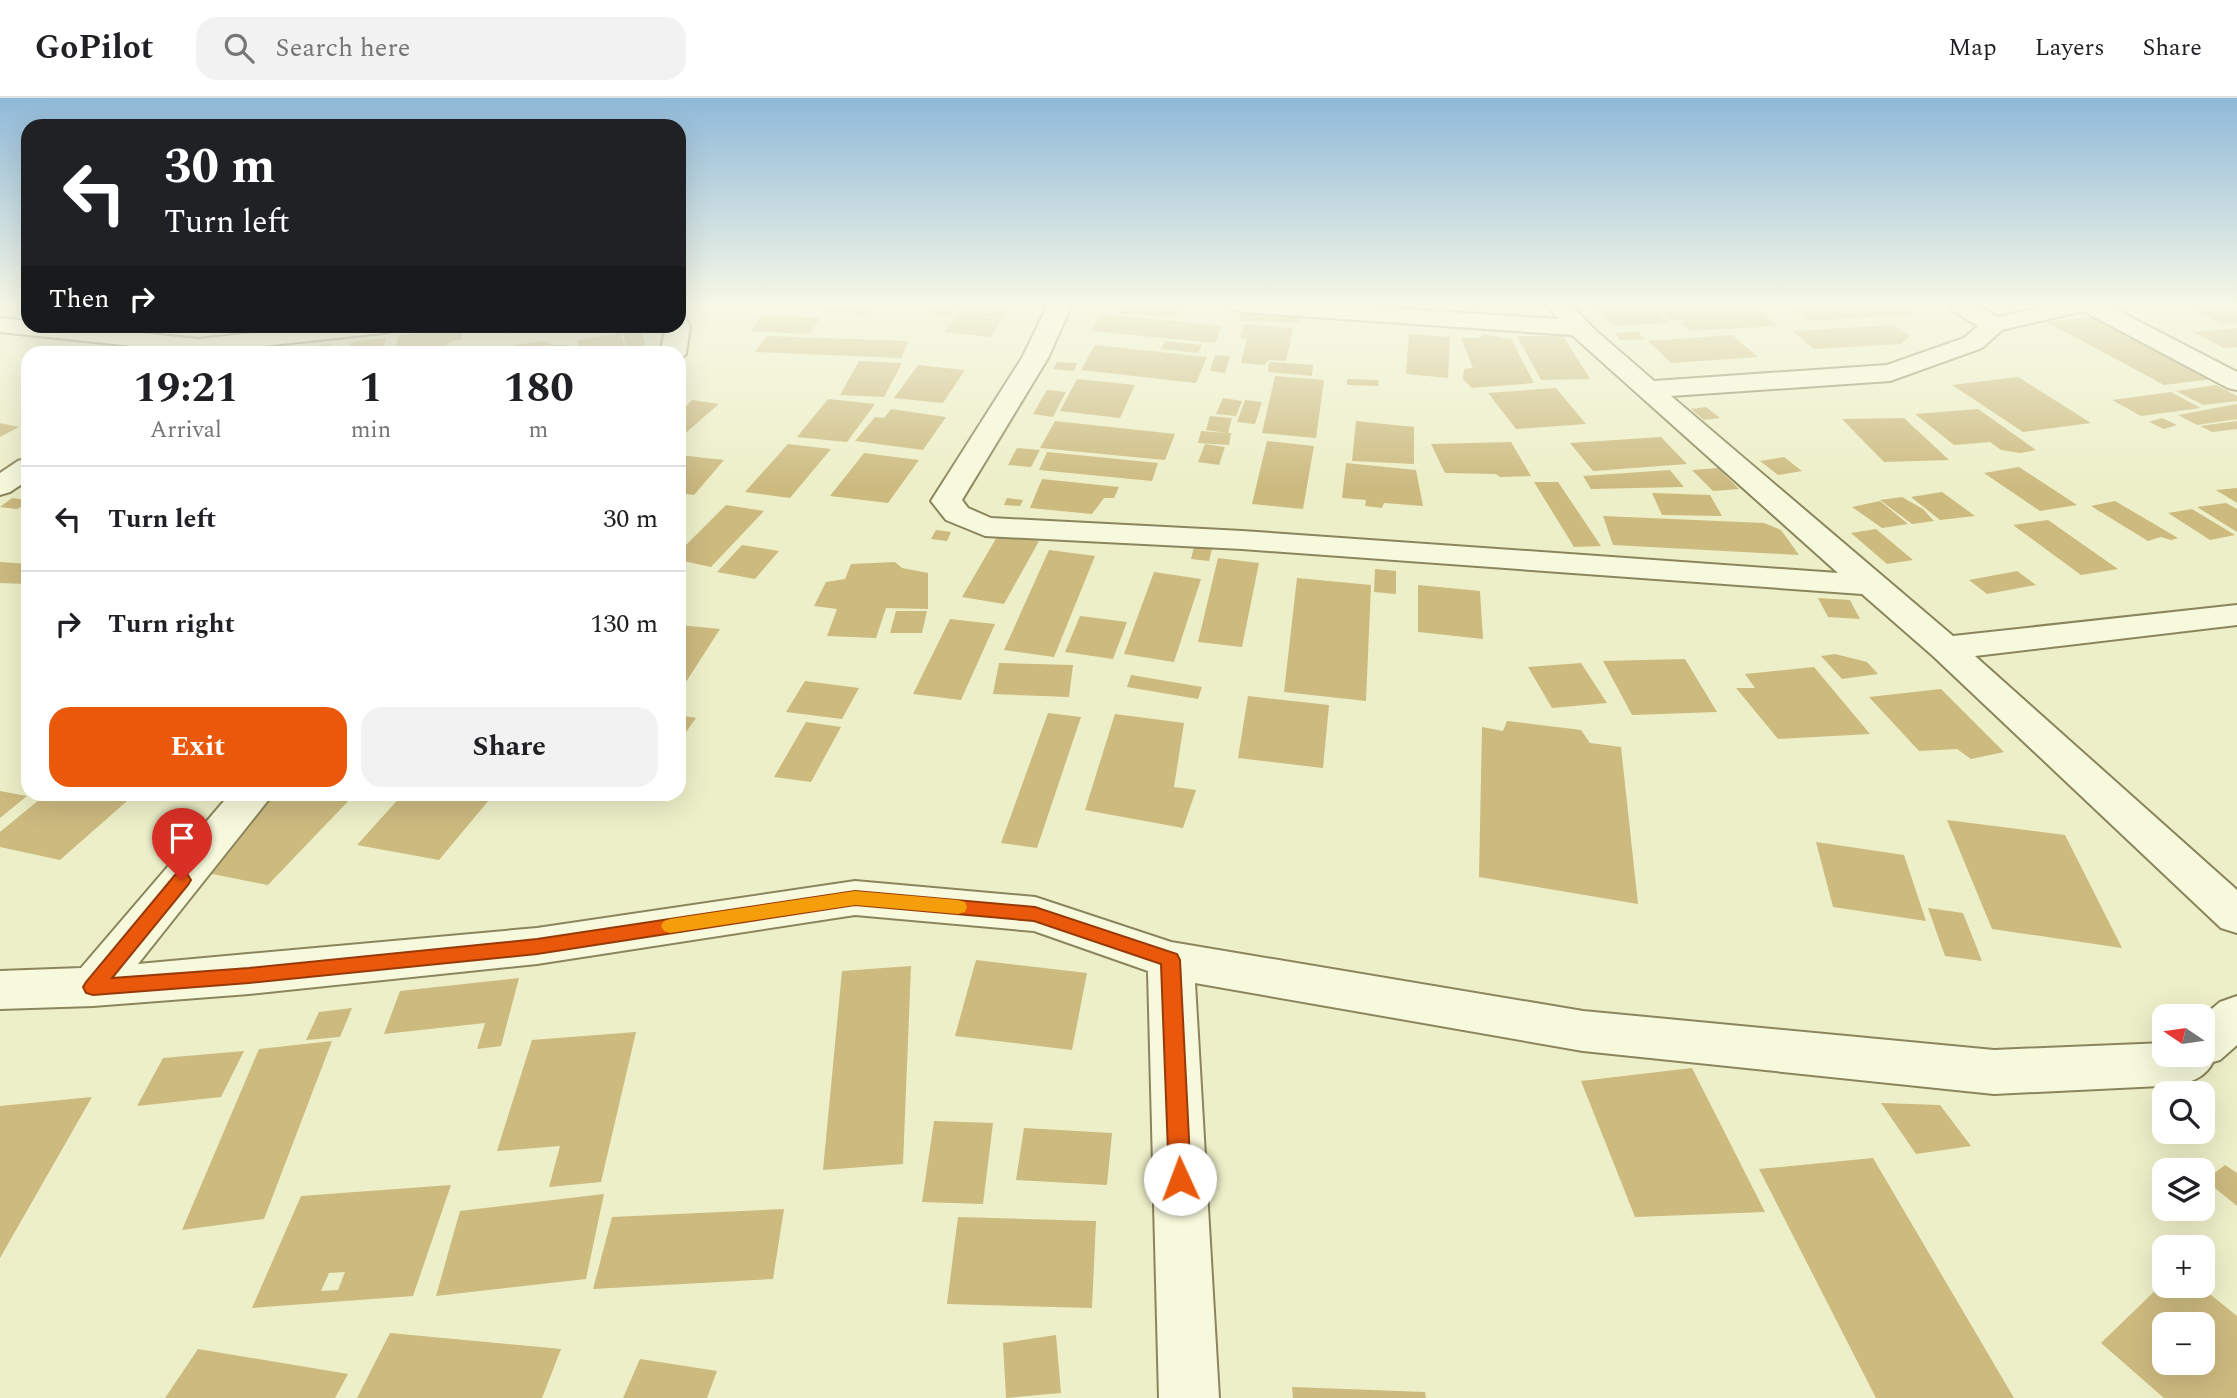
<!DOCTYPE html>
<meta charset="utf-8">
<style>
:root{--surface:#fff;--page:#f2f2f2;--text:#202124;--muted:#757577;--line:#e0e0e0;--accent:#ea580c}
body{margin:0;font-family:Spectral,serif;background:var(--page);color:var(--text);height:100vh;display:flex;flex-direction:column;font-size:26px;white-space:nowrap}
*{box-sizing:border-box;margin:0}
p{font-size:23px;color:var(--muted)}
.icon{flex:none;width:38px;height:38px;fill:none;stroke:currentColor;stroke-width:2;stroke-linecap:round;stroke-linejoin:round}
.map{position:relative;flex:1;overflow:hidden}
.panel{position:absolute;left:21px;top:248px;width:665px;height:455px;display:flex;flex-direction:column;background:var(--surface);border-radius:21px;box-shadow:0 7px 28px #0002}
.panel>*{flex:none}
.hud{position:absolute;left:21px;top:21px;width:665px;height:214px;border-radius:21px;box-shadow:0 7px 28px #0002;background:#202124;color:#fff;overflow:hidden}
.needle{width:46px;rotate:283deg}
.buttons{position:absolute;left:2152px;top:906px;display:grid;gap:14px}
.buttons a{display:grid;place-items:center;width:63px;height:63px;border-radius:14px;background:var(--surface);box-shadow:0 7px 28px #0002;font-size:35px}
.pin{position:absolute;display:grid;place-items:center;width:60px;height:60px;color:#fff;margin:-72px -30px;border-radius:50% 50% 50% 0;rotate:-45deg;box-shadow:0 0 7px #0007}
.pin .icon{rotate:45deg}
.me{position:absolute;width:77px;margin:-38px;rotate:358deg;stroke-linejoin:round;filter:drop-shadow(0 0 5px #0008)}
.turn{display:flex;align-items:center;gap:24px;height:147px;padding:0 28px;font-size:32px}
.turn .icon{width:91px;height:91px;stroke-width:2.5}
.turn b{display:block;font-size:49px;line-height:60px}
.then{display:flex;align-items:center;height:66px;padding:0 28px;background:#0003;gap:14px;font-size:26px}
.eta{display:flex;justify-content:space-evenly;align-items:center;height:119px;text-align:center}
.eta b{font-size:42px;font-weight:700;line-height:49px}
.action{display:flex;gap:14px;margin-top:auto;padding:14px 28px}
.action a{flex:1;height:80px;border-radius:21px;background:var(--accent);color:#fff;font-size:28px;font-weight:700;line-height:80px;text-align:center}
.action a+a{background:var(--page);color:var(--text)}
ul{padding:0;list-style:none}
li{display:flex;align-items:center;gap:21px;height:105px;padding:0 28px;border-top:2px solid var(--line)}
li div{flex:1}
li b{display:block;font-size:26px}
li em{font-style:normal}
header{display:flex;align-items:center;gap:42px;box-sizing:border-box;height:98px;padding:0 35px;background:var(--surface);border-bottom:2px solid var(--line)}
header strong{font-size:33px}
nav{display:flex;gap:38px;margin-inline-start:auto;font-size:24px}
.search{width:490px;height:63px;background:var(--page);display:flex;align-items:center;gap:18px;box-sizing:border-box;padding:0 24px;border-radius:21px;color:var(--muted);font-size:26px}
.map>svg:first-child{display:block}
</style>
<header>
<strong>GoPilot</strong>
<div class="search"><svg class="icon" aria-label="search" viewBox="0 0 24 24"><circle cx="10" cy="10" r="6"/><path d="M15 15l6 6"/></svg>Search here</div>
<nav><a>Map</a><a>Layers</a><a>Share</a></nav>
</header>
<div class="map">
<svg width="2237" height="1300" viewBox="0 0 2237 1300">
<rect width="100%" height="100%" fill="#edefc8"/>
<path fill="#ccba7f" fill-rule="evenodd" d="M827,207H876L869,217L822,214Z
M937,207H957L949,218L930,216Z
M963,207H1011L1003,220L956,216Z
M1123,207H1137L1179,210L1176,219L1119,215Z
M1650,207L1669,225L1613,228L1595,209Z
M1653,207H1664L1679,219L1667,207H1755L1778,228L1690,233L1680,224H1685L1683,222L1672,223Z
M1787,207H1904L1914,216L1809,223Z
M2185,207H2226L2237,212V225L2225,227Z
M1242,213L1301,216L1300,225L1240,223Z
M1101,216L1222,228L1215,245L1092,233Z
M762,217L820,220L810,236L750,233Z
M957,217L1002,221L990,239L944,234Z
M2093,219L2213,281L2164,287L2047,224Z
M1245,226L1293,230L1286,263L1269,262L1264,267L1241,265L1247,241L1240,239Z
M1894,227L1910,238L1901,246L1814,251L1793,233Z
M151,228H196L182,233Z
M2237,230V249L2224,250L2194,234Z
M462,231V241L447,245L445,256H393L399,237Z
M642,232L646,252L627,254L623,235Z
M1638,234L1645,241L1620,242L1614,235Z
M621,235L626,254L579,256L577,242Z
M1409,236L1450,239L1448,280L1406,276Z
M1483,236L1511,241L1534,285L1472,290L1463,281L1464,271L1473,270L1461,240H1480Z
M1732,237L1758,259L1671,265L1648,243Z
M767,238L909,243L901,260L755,254Z
M1517,238H1563L1590,281L1541,282Z
M386,240L381,256H347L351,244Z
M545,243L552,247H568V256H508L514,253L513,247Z
M1165,243L1202,247L1198,255L1161,251Z
M331,246L326,256H282L284,251Z
M1095,247L1207,259L1196,285L1081,272Z
M1215,257L1230,258L1225,275L1210,273Z
M859,263L902,265L884,299L840,297Z
M1057,264L1077,265L1074,273L1053,271Z
M1269,264L1313,267L1312,278L1268,274Z
M918,267L965,272L943,305L894,300Z
M1275,278L1324,282L1316,340L1262,335Z
M2018,279L2091,325L2023,334L1952,287Z
M1077,281L1135,287L1120,320L1060,313Z
M1347,281L1378,282L1379,288L1347,287Z
M2216,287L2237,298V303L2203,307L2176,293Z
M1556,290L1586,326L1516,331L1488,295Z
M1047,292L1066,294L1053,319L1033,316Z
M2171,294L2201,310L2141,318L2112,302Z
M1223,300L1242,303L1236,318L1216,316Z
M828,301L875,306L847,344L797,339Z
M692,302L719,306L682,338H679V315Z
M1245,302L1262,304L1255,326L1237,324Z
M2237,306V321L2197,327L2178,317Z
M1706,309L1720,320L1704,322L1691,311Z
M891,311L946,319L923,352L855,343L875,319L884,320Z
M1978,311L2036,352L2020,355L2001,352L1990,344L1954,347L1915,316Z
M1210,318L1232,320L1228,335H1231L1229,347L1198,345L1201,333L1226,335L1206,332Z
M1904,320L1949,362L1884,364L1842,321Z
M2162,320L2177,327L2164,331L2149,324Z
M1055,323L1175,336L1165,362L1040,350Z
M1356,323L1414,329V366L1352,363Z
M2237,323V331L2212,334L2200,328Z
M0,325L19,329L0,339Z
M1661,339L1687,366L1593,373L1570,345Z
M1267,343L1314,348L1303,411L1252,406Z
M1511,344L1531,378L1500,379L1496,376L1445,375L1431,346Z
M788,346L831,351L790,400L745,394Z
M1205,346L1225,349L1219,367L1198,364Z
M1017,350L1040,352L1031,369L1008,367Z
M1047,354L1158,365L1152,383L1039,372Z
M864,355L919,362L888,405L830,398Z
M679,357L724,362L694,397L679,395Z
M1784,359L1802,373L1778,377L1760,363Z
M1346,365L1416,372L1423,408L1384,405L1382,410L1365,408L1366,402L1342,400Z
M2019,369L2077,407L2040,413L1984,375Z
M1718,370L1739,391L1713,393L1692,372Z
M1670,372L1684,389L1591,391L1583,378Z
M1042,381L1119,389L1114,400H1104L1092,416L1030,410Z
M1534,384H1558L1601,448L1574,449Z
M2237,390V405L2216,392Z
M1942,394L1975,418L1940,422L1911,399Z
M1652,395L1710,397L1722,418L1662,417Z
M1902,399L1923,411L1934,423L1912,426L1880,402Z
M12,400L28,402V405L17,411L0,409Z
M1007,400L1023,402L1020,408L1004,407Z
M1880,403L1908,426L1882,430L1852,409Z
M2115,403L2178,440L2171,442L2161,439L2148,443L2091,408Z
M2226,405L2237,411V434L2197,409Z
M726,407L764,413L711,469L679,462V454Z
M2192,411L2235,437L2210,442L2168,415Z
M1603,418L1764,425L1781,432L1799,457L1613,447Z
M2048,422L2118,471L2081,477L2013,427Z
M1876,431L1913,462L1887,466L1851,435Z
M936,432L951,434L947,443L931,441Z
M998,437L1039,443L1004,506L962,499Z
M1195,445L1213,447L1209,463L1191,461Z
M742,447L779,453L755,481L717,474Z
M1049,452L1095,458L1054,559L1004,552Z
M1218,460L1259,465L1242,549L1198,544Z
M0,464L28,466V486L0,485Z
M895,464L902,470L928,475V511L886,510L876,540L827,538L837,511L814,508L826,484L845,481L851,466Z
M1375,471L1396,473V496L1374,494Z
M2017,473L2036,487L1987,496L1969,482Z
M1154,474L1201,481L1174,564L1124,556Z
M1297,480L1371,487L1366,603L1284,594Z
M1418,487L1480,493L1483,541L1418,534Z
M1818,500L1850,502L1860,521L1828,519Z
M896,513H927L922,535H890Z
M1080,518L1127,524L1113,561L1065,554Z
M950,521L995,526L961,602L913,596Z
M679,527L720,531L686,584L679,583Z
M1835,556L1867,564L1878,576L1842,581L1821,558Z
M1685,561L1717,614L1632,617L1603,563Z
M999,565L1073,567L1069,599L993,596Z
M1581,565L1607,605L1552,610L1528,569Z
M1814,569L1870,636L1778,641L1736,590H1755L1745,576Z
M1131,577L1202,589L1198,601L1127,589Z
M805,583L859,590L842,621L786,614Z
M1941,591L2004,654L1971,661L1957,651L1919,653L1869,599Z
M1248,598L1329,607L1323,670L1238,660Z
M1048,615L1081,619L1037,750L1001,745Z
M1115,616L1184,625L1174,689L1196,692L1183,730L1085,712Z
M679,617L696,620L679,644Z
M1507,623L1581,632L1590,645L1621,649L1638,806L1479,779L1482,629L1503,633Z
M806,624L841,629L811,684L774,679Z
M0,693L27,698L0,720Z
M46,696H135L60,762L0,749V734Z
M259,696H355L268,787L182,770Z
M403,696H494L439,762L357,747Z
M1947,722L2065,737L2122,850L1992,831Z
M1816,744L1904,757L1926,823L1833,809Z
M1928,810L1963,815L1982,863L1945,858Z
M976,862L1087,875L1072,952L955,938Z
M911,868L903,1066L823,1072L842,873Z
M519,880L501,948L477,951L485,925L384,936L400,893Z
M352,910L340,939L306,942L319,914Z
M636,934L601,1084L549,1089L560,1048L497,1053L532,942Z
M332,943L264,1121L182,1132L259,951Z
M244,953L221,999L137,1008L163,960Z
M1692,970L1765,1114L1635,1119L1581,983Z
M92,999L0,1160V1008Z
M1881,1005L1940,1007L1971,1048L1916,1056Z
M934,1023L993,1025L983,1106L922,1104Z
M1024,1030L1112,1035L1107,1087L1016,1082Z
M1873,1060L2014,1300H1876L1759,1071Z
M2225,1067L2237,1075V1108L2205,1082Z
M451,1087L413,1198L252,1210L301,1098ZM345,1174L338,1192L321,1193L329,1175Z
M604,1096L586,1181L436,1198L460,1113Z
M784,1111L773,1181L593,1191L612,1119Z
M958,1119L1096,1123L1092,1210L947,1206Z
M2165,1183V1188H2200L2237,1218V1300H2164L2101,1245ZM2165,1227H2203V1265H2165Z
M390,1235L561,1251L542,1300H357Z
M1056,1237L1061,1295L1006,1300L1003,1245Z
M198,1251L348,1276L335,1300H165Z
M640,1261L717,1273L707,1300H623Z
M1292,1289L1425,1294L1426,1300H1293Z"/>
<g fill="none" stroke-linecap="round" stroke-linejoin="round">
<g stroke="#8b855d" stroke-width="4">
<path id="minor" d="M1048,207H1072L1048,260L962,402L968,410L991,420L1242,433L1838,475L1572,237L1242,214L1234,212L1230,207H1341L1558,221L1547,207H1571L1594,231L1654,283L1887,267L1964,240L1978,228L1952,212L1948,207H1976L1998,219L2050,207H2107L2237,274V292L2228,290L2083,213L2002,232L1982,250L1890,283L1671,298L1953,538L2237,507V527L1975,558L2237,792V835L2221,830L1933,558L1862,496L1242,451L985,438L946,422L931,403L1022,260Z
M0,220L28,223V228H74L198,241L320,228H395L392,233L383,235L198,255L0,234Z
M679,221L687,223L690,228L686,256L679,262V256H660L666,228H679Z
M28,360V382L10,394L0,397V375L18,363Z
M230,696H273L138,866L537,830L855,783L1035,799L1171,844L1583,913L1994,952L2165,945V957H2203L2202,919L2220,904L2237,898V947L2220,962L2213,964C2206,978 2195,982 2181,987L1994,996L1583,953L1195,885L1219,1300H1159L1148,873L1034,833L855,817L537,866L249,896L93,908L0,911V873L81,870Z"/>
</g>
<use href="#minor" fill="#f7f9dc" fill-rule="evenodd"/>
</g>
<linearGradient id="sky" x2="0" y2="1"><stop stop-color="#8fb9d9"/><stop offset="0.53" stop-color="#f7f8e6"/><stop offset="1" stop-color="#f7f8e6" stop-opacity="0"/></linearGradient>
<rect width="2237" height="389" fill="url(#sky)"/>
<path fill="#ea580c" stroke="#983908" stroke-width="2" d="M182,775L188,777L191,782L188,787L112,880L249,870L537,841L855,793L1035,809L1177,856L1180,862L1191,1081L1188,1088L1180,1091L1172,1088L1169,1081L1161,866L1034,823L855,807L537,856L249,885L93,897L86,895L83,889L86,884L175,777Z"/>
<path fill="#f59e0b" d="M855,793L958,802L965,804L967,809L965,814L958,816L855,807L670,835L664,833L661,828L664,823L670,821Z"/>
</svg>
<div class="buttons">
<a><svg class="needle" viewBox="-14 -14 28 28"><path d="M0-13l5 13h-10z" fill="#e53935"/><path d="M0 13l5-13h-10z" fill="#757577"/></svg></a>
<a><svg class="icon" aria-label="search" viewBox="0 0 24 24"><circle cx="10" cy="10" r="6"/><path d="M15 15l6 6"/></svg></a>
<a><svg class="icon" aria-label="layers" viewBox="0 0 24 24"><path d="M12 4l9 5-9 5-9-5zM3 14l9 5 9-5"/></svg></a>
<a>+</a>
<a>−</a>
</div>
<div class="pin" style="left:182px;top:782px;background:#d93025"><svg class="icon" aria-label="arrive" viewBox="0 0 24 24"><path d="M6 21V4h12l-3 4 3 4H6"/></svg></div>
<svg class="me" style="left:1180px;top:1081px" viewBox="-20 -20 40 40"><circle r="19" fill="#fff"/><path d="M0-13L10 11 0 6-10 11z" fill="#ea580c"/></svg>
<div class="hud">
<div class="turn"><svg class="icon" aria-label="left" viewBox="0 0 24 24"><path d="M17 20v-9H6M10 6l-5 5 5 5"/></svg><div><b>30 m</b>Turn left</div></div>
<div class="then">Then<svg class="icon" aria-label="right" viewBox="0 0 24 24"><path d="M7 20v-9h11M14 6l5 5-5 5"/></svg></div>
</div>
<section class="panel">
<div class="eta">
<div><b>19:21</b><p>Arrival</p></div>
<div><b>1</b><p>min</p></div>
<div><b>180</b><p>m</p></div>
</div>
<ul>
<li><svg class="icon" aria-label="left" viewBox="0 0 24 24"><path d="M17 20v-9H6M10 6l-5 5 5 5"/></svg><div><b>Turn left</b></div><em>30 m</em></li>
<li><svg class="icon" aria-label="right" viewBox="0 0 24 24"><path d="M7 20v-9h11M14 6l5 5-5 5"/></svg><div><b>Turn right</b></div><em>130 m</em></li>
</ul>
<div class="action"><a>Exit</a><a>Share</a></div>
</section>
</div>
